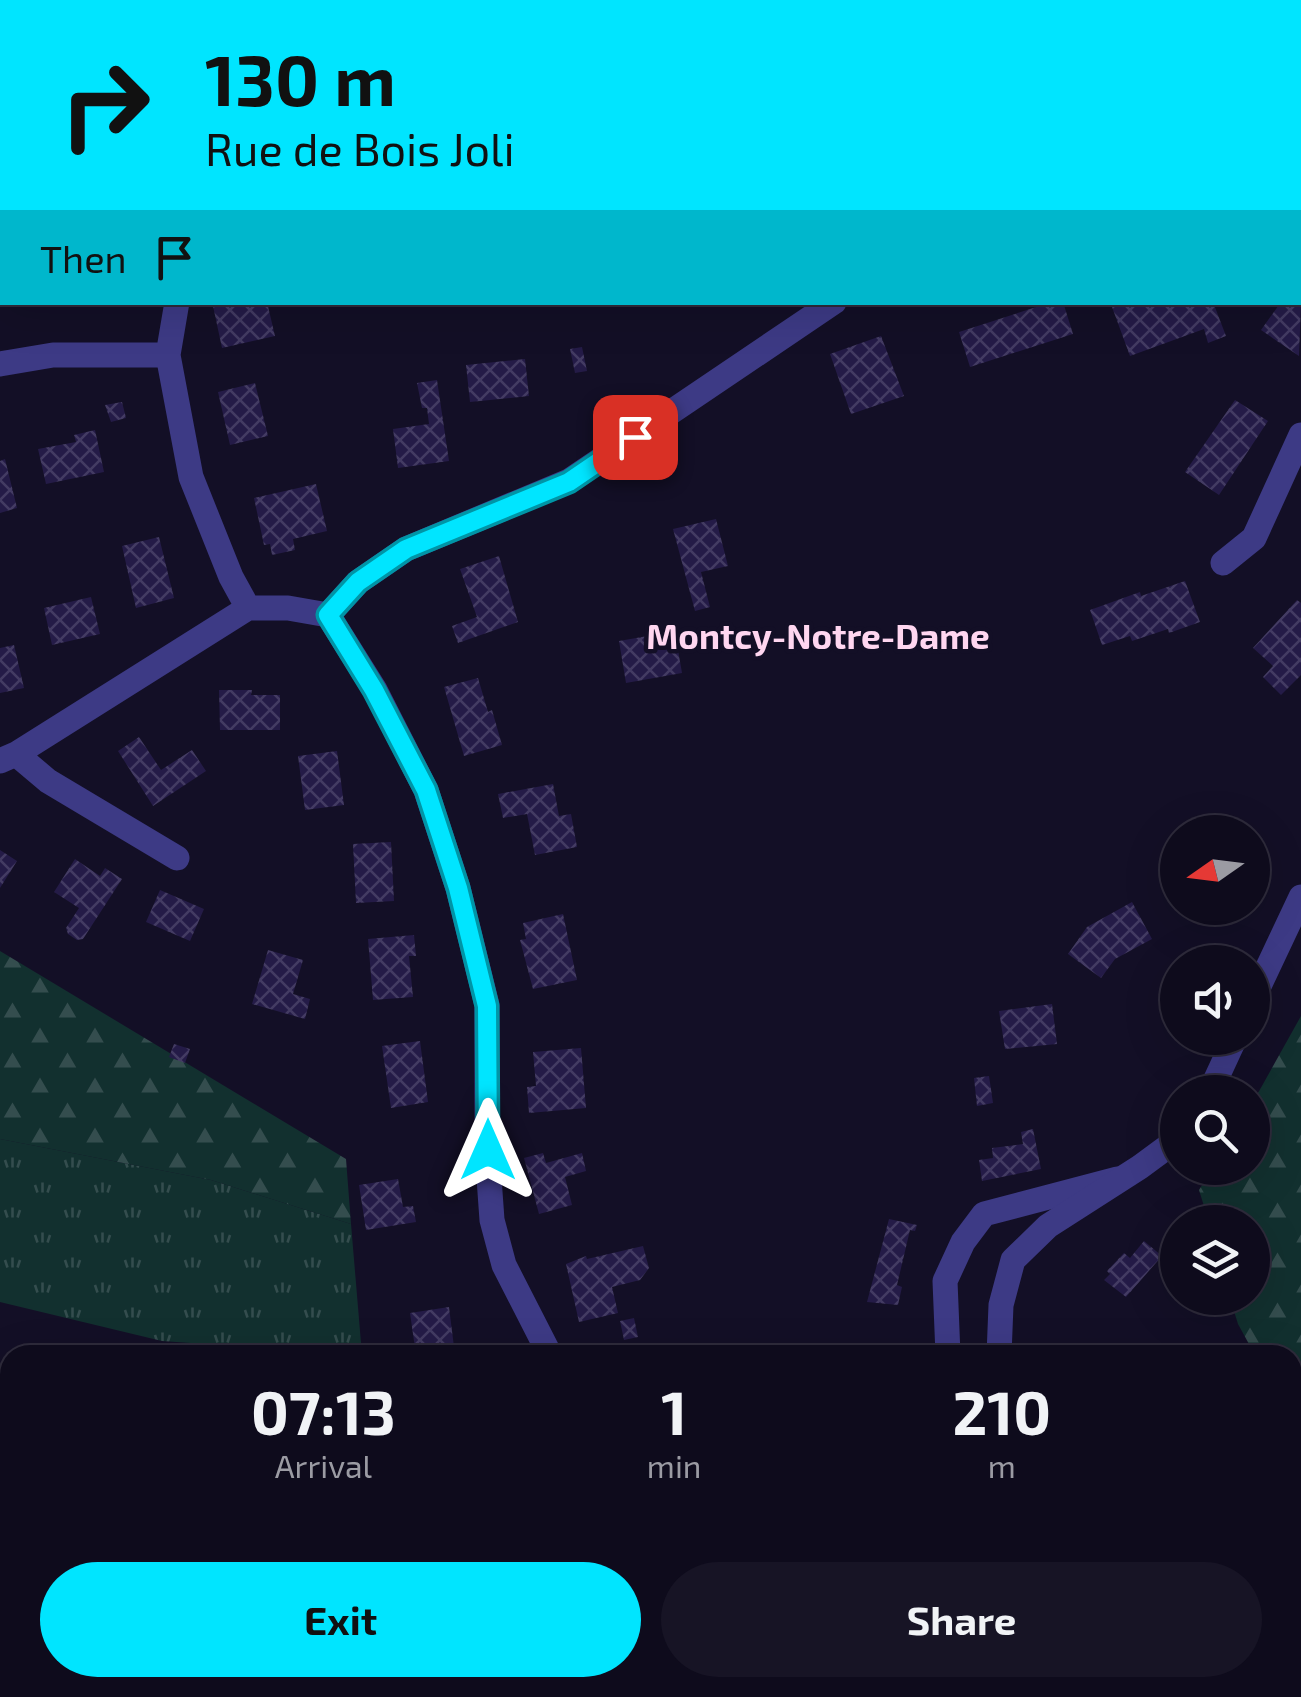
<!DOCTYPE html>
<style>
:root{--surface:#0e0b1c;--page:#171425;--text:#f1f3f6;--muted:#9b9ba3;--line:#2e2b3b;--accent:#00e5ff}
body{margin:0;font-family:"Exo 2",sans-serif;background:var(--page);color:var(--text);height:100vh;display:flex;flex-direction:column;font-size:38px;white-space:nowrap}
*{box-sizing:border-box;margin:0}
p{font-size:32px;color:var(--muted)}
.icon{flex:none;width:55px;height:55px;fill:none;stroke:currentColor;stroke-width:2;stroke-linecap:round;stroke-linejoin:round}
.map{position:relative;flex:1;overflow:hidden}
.panel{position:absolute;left:0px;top:1345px;width:1302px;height:352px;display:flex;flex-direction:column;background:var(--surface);border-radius:30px 30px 0 0;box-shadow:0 10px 40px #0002,0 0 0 2px var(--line)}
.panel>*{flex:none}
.hud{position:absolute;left:0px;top:0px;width:1302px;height:305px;box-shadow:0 10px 40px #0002,0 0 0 2px var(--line);background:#00e5ff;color:#111;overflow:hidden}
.needle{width:65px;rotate:256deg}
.controls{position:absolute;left:1160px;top:815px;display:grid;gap:20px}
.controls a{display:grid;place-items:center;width:110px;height:110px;border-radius:50%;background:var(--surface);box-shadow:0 10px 40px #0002,0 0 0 2px var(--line);font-size:50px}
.pin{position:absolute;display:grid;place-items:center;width:85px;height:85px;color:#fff;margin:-42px;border-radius:20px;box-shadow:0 5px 15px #0006}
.me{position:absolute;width:110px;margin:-55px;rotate:0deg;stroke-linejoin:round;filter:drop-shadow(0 0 8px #0008)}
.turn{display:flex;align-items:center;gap:35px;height:210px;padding:0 40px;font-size:45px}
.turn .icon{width:130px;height:130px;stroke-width:2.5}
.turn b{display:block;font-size:70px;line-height:85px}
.then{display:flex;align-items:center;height:95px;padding:0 40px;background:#0003;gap:20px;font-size:38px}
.eta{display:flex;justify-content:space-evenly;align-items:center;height:170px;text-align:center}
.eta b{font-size:60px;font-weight:700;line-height:70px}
.button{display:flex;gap:20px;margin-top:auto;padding:20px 40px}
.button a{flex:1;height:115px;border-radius:60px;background:var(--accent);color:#111;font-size:40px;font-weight:700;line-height:115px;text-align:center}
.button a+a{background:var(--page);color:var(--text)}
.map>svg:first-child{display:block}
</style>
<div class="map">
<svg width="1301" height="1697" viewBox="0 0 1301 1697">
<defs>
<pattern id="grass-tufts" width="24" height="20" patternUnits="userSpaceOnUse" patternTransform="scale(2.5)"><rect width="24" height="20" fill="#12302f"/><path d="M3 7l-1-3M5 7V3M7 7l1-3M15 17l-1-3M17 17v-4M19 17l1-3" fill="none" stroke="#344d4e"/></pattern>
<pattern id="forest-firs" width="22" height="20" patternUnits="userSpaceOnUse" patternTransform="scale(2.5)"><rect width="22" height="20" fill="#12302f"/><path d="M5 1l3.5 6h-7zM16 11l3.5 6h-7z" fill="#344d4e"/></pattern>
<pattern id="building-cross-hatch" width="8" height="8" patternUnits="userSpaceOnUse" patternTransform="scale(2.5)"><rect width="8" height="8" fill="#241b47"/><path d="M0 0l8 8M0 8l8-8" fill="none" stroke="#433b63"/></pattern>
</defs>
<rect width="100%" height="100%" fill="#130f26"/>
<path fill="url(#grass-tufts)" d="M0,1139L211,1180L351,1224L362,1355L162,1341L0,1302Z"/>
<path fill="url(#forest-firs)" d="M0,951L346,1159L351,1224L211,1180L0,1139Z
M1301,1016V1442L1293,1426L1292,1355H1255L1238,1324L1230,1298H1252V1222H1209L1199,1190L1213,1168H1252L1253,1102Z"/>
<path fill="url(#building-cross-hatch)" d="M228,302H267L275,336L222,348L213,306Z
M1052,302H1063L1073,334L970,367L959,332Z
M1126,302H1213L1226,336L1208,343L1204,329L1130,356L1112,307Z
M1281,302L1301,304L1299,356L1261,330Z
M881,336L904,396L851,414L830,354Z
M582,347L587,371L575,373L570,349Z
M525,359L529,396L470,402L466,365Z
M437,380L449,461L398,468L393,429L429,424L427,408H422L417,383Z
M255,383L268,436L230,445L218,392Z
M1235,400L1268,421L1219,495L1185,472Z
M122,402L126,418L111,422L105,405Z
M95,430L104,472L46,484L38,449L76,442L74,435Z
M5,459L17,508L0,513V461Z
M316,484L327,531L293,539L295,550L272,555L270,544L264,545L254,498Z
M716,519L728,566L701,572L710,607L695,611L673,529Z
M159,537L174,598L136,608L122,546Z
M499,556L518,622L458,643L452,626L477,617L460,569Z
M1185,581L1200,622L1169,633L1168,629L1132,641L1130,636L1102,645L1090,610L1140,592L1141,596Z
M91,597L100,634L52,645L44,608Z
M1297,600L1301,603V675L1281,695L1263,677L1273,666L1253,648Z
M674,627L682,673L626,683L619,641L659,634L658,630Z
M14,645L24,688L0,693V648Z
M478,678L488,712L492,710L502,745L464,756L444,687Z
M219,690H252L251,695H280V730H220Z
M139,737L161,770L192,750L206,771L153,806L118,751Z
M337,751L344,805L305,810L298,756Z
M553,784L559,816L571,814L577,847L535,855L527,814L503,818L498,794Z
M391,842L394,901L356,903L353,844Z
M0,850L17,861L0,888Z
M75,859L100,876L105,868L122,879L83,939L77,940L68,934L66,928L79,908L54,892Z
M160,890L204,909L190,941L146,922Z
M1132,902L1152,939L1115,959L1101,978L1068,954L1087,927Z
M563,914L577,980L533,989L520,940L526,939L523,923Z
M414,935L416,956H409L413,997L373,1000L368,939Z
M268,950L303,960L293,994L310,999L305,1019L252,1004Z
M1052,1004L1057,1044L1005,1049L999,1011Z
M420,1041L428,1102L391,1108L382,1046Z
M174,1044L190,1049L185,1063L169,1057Z
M581,1048L586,1108L529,1113L527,1087L536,1086L533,1052Z
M989,1076L993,1103L977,1106L974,1078Z
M1033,1129L1041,1169L982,1181L979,1160L993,1158L992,1148L1023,1144L1021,1132Z
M543,1153L546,1163L582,1153L586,1171L565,1177L572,1205L539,1214L524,1158Z
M398,1179L403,1207L413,1206L416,1222L366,1230L359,1185Z
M889,1219L917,1225L915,1231L910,1230L897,1285L902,1287L898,1305L867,1302Z
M1144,1241L1162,1256L1126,1297L1104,1280L1110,1274L1107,1271L1124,1253L1130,1258Z
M643,1246L649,1268L640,1280L612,1287L618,1313L579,1322L566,1264L586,1256L587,1259Z
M449,1307L454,1347L463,1346L464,1355H416L410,1313Z
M634,1318L638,1337L624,1340L620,1321Z
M10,1538V1584L0,1586V1540Z
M1126,1688H1155V1697H1125Z"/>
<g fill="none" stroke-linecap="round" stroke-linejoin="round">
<path stroke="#3d3a85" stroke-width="15" d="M1258,2L1261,0"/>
<path stroke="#3d3a85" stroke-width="25" d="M280,0L281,2
M1300,246H1301
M177,302L168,355L191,477L231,577L248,608
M0,364L53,355H168
M1223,563L1254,538L1301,435
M328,615L375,690L426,790L458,888L487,1005V1150L492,1220L504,1265L550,1355
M16,754L48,781L177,858
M0,761L16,754L248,608H288L328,615L358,582L406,549L569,481L834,302
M948,1355L945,1281L963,1242L984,1214L1117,1179
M0,1649L10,1654
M94,1688L128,1697
M539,1688L552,1697
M384,1697L408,1688
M901,1697L906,1688"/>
<path stroke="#3d3a85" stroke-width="25" d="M1252,1001L1301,897
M1210,1092L1235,1038
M999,1355L1001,1305L1013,1260L1048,1226L1140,1167L1178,1139
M1094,1697L1095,1688"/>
</g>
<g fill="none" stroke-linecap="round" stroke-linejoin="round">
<g stroke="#0095a6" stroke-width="25">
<path id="route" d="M488,1150L487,1006L458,888L426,790L374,690L328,615L358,582L406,549L569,482L635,437"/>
</g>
<use href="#route" stroke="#00e5ff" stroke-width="18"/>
</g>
<g text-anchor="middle" stroke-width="9" stroke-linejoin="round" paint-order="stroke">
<g font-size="35" font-weight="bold" fill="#ffd6f0" stroke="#130f26">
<text x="818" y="649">Montcy-Notre-Dame</text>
</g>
</g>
</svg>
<div class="controls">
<a><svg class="needle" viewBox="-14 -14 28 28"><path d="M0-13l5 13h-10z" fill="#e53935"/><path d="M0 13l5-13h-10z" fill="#9b9ba3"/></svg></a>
<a><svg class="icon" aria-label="sound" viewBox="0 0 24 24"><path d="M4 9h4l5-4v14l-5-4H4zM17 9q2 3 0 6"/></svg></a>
<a><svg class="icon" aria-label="search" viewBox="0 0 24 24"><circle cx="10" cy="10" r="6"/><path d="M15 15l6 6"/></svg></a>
<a><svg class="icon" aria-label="layers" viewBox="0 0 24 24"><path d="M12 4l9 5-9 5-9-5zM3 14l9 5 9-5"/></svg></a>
</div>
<div class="pin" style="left:635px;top:437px;background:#d93025"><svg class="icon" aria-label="arrive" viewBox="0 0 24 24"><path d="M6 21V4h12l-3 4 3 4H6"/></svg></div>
<svg class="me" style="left:488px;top:1150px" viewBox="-20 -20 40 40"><path d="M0-17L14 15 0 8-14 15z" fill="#00e5ff" stroke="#fff" stroke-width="4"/></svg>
<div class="hud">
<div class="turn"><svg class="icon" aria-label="right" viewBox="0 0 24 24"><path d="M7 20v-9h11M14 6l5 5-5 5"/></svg><div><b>130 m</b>Rue de Bois Joli</div></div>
<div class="then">Then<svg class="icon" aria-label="arrive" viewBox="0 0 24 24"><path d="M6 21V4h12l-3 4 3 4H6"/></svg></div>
</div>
<section class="panel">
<div class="eta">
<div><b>07:13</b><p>Arrival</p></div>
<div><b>1</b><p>min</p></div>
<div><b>210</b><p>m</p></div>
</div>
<div class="button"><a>Exit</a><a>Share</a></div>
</section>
</div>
